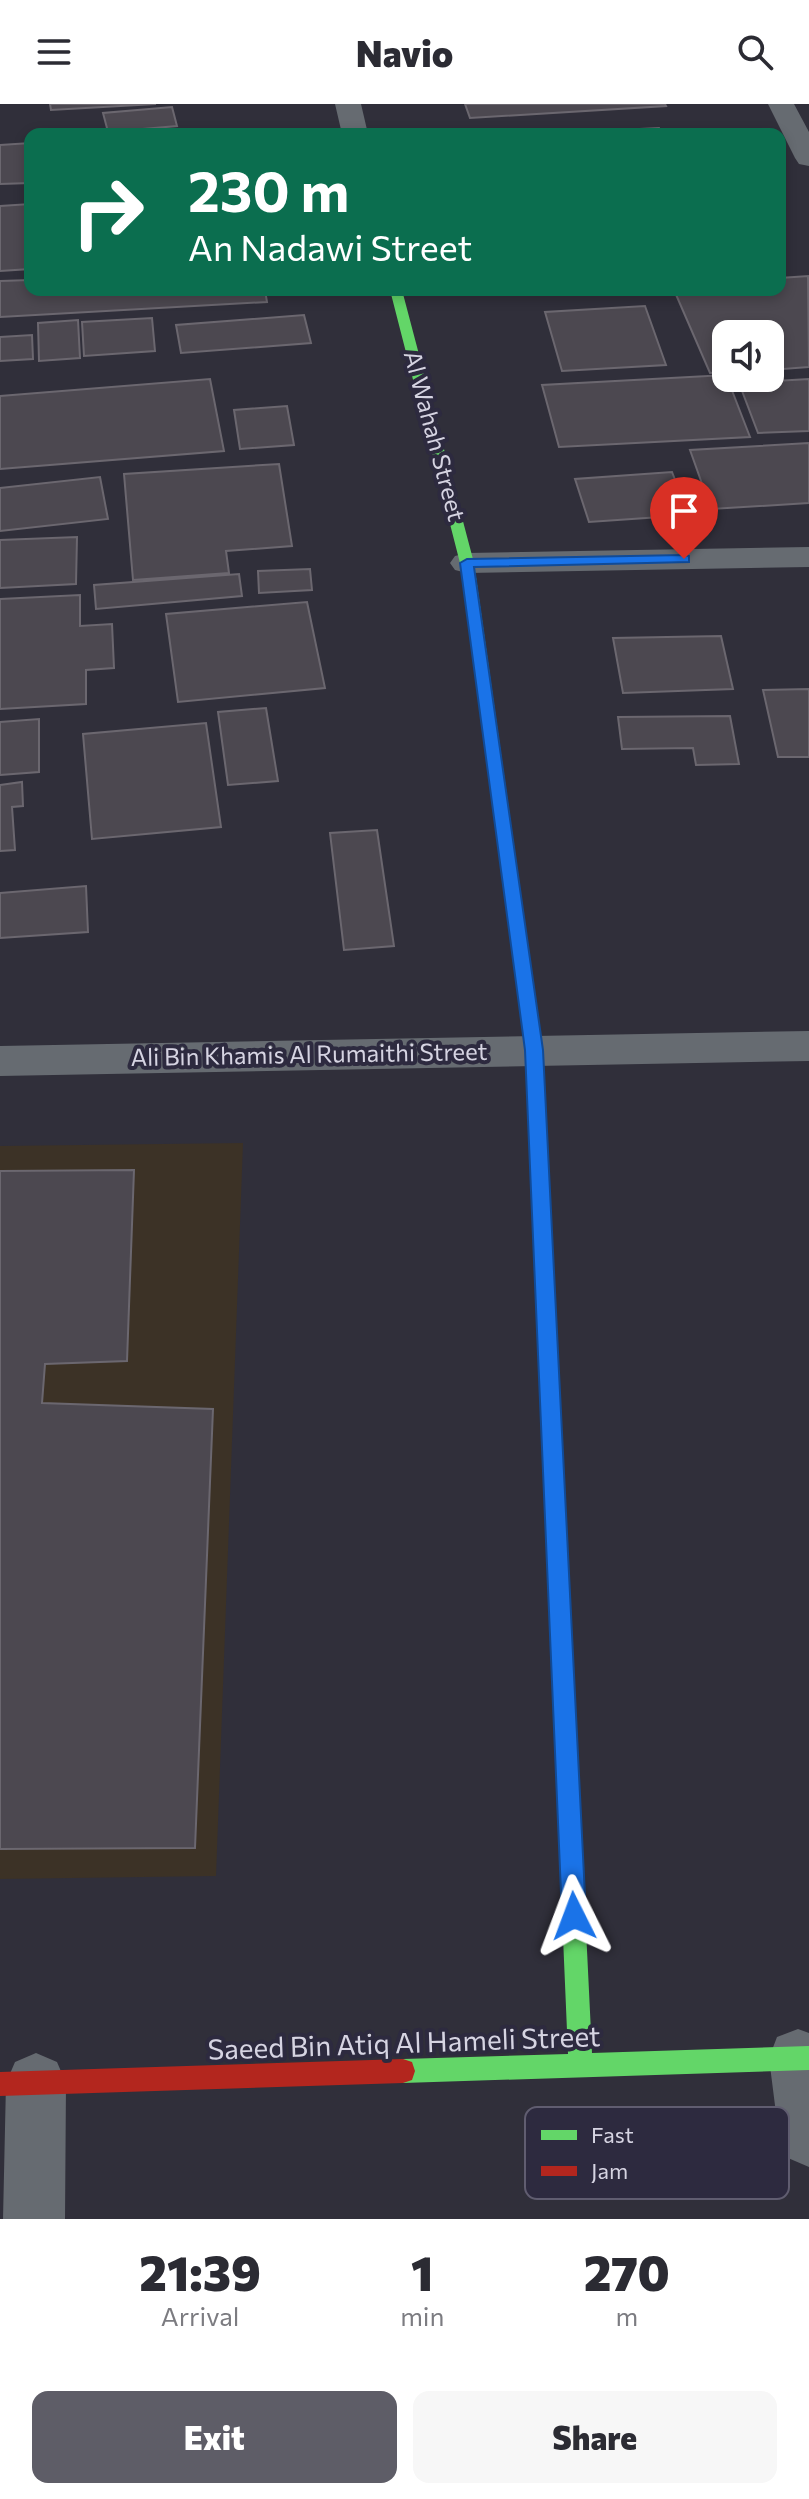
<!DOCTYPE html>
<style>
:root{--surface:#fff;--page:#f7f7f7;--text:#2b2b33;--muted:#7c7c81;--accent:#5e5d67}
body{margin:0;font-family:Commissioner,sans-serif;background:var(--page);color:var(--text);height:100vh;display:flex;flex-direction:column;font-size:30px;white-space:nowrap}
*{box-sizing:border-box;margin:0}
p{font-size:26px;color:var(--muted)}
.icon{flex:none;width:44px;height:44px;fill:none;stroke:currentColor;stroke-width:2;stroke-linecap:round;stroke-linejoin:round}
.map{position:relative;height:2115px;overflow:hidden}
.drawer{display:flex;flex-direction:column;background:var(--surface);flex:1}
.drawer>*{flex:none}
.banner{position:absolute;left:24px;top:24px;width:762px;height:168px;border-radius:16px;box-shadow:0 4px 12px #0003;background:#0b6e4f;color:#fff;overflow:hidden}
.controls{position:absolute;left:712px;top:216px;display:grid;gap:16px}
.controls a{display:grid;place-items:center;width:72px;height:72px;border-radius:16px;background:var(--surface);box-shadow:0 4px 12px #0003;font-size:40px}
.pin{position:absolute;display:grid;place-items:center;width:68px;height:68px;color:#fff;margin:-82px -34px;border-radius:50% 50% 50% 0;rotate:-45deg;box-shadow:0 0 8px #0007}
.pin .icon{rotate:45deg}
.me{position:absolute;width:88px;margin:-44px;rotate:357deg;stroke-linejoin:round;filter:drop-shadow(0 0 6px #0008)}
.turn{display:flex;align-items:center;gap:28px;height:168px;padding:0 32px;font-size:36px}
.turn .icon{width:104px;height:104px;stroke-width:2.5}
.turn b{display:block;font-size:56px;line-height:68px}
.eta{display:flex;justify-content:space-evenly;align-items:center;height:136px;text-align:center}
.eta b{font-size:48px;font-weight:800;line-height:56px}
.button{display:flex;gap:16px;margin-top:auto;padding:16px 32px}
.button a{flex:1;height:92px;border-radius:16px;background:var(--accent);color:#fff;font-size:32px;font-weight:800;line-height:92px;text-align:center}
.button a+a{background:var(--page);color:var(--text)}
header{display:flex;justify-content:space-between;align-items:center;height:104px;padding:0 32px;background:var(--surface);font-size:36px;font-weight:800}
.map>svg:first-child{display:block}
</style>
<header><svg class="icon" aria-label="menu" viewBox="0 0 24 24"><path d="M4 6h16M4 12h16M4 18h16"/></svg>Navio<svg class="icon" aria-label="search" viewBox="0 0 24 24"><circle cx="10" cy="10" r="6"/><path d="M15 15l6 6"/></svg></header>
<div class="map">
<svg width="809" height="2115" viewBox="0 0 809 2115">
<rect width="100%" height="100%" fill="#302f3a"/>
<path fill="#3c3226" d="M243,1039L216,1772L0,1775V1042Z"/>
<path fill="#4c4850" stroke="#6b676f" stroke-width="2" d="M50,0H156L51,6Z
M465,0H665L666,2L470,14Z
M172,3L177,22L108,28L103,9Z
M659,24L662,30L579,28Z
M30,39V79L0,80V41Z
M30,100V165L0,167V102Z
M808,172L809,263L770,266V230H726V268L710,269L674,186H780V174Z
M30,176V186H265L267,198L0,213V177Z
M645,202L666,261L562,267L545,208Z
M304,211L311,239L181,249L176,221Z
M152,214L155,247L84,252L82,218Z
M78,216L80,254L39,257L38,219Z
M32,231L33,255L0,257V233Z
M726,271L750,333L559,343L542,281Z
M210,275L224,347L0,365V292Z
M809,275V327L758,329L739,279Z
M287,302L294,341L240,345L234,306Z
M809,339V399L711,405L690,346Z
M279,360L292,442L226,447L229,469L133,476L124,370Z
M672,368L689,411L589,418L575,375Z
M100,373L108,415L0,427V384Z
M77,433L76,480L0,484V436Z
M310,465L312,486L259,489L258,467Z
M239,470L242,492L96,505L94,481Z
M80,491V522L112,520L114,564L86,566V600L0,605V495Z
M307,498L325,584L178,598L166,510Z
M721,532L733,585L623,589L613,534Z
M809,585V653H778L763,586Z
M266,604L278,677L228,681L218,608Z
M730,612L739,660L696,661L693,644L622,645L618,613Z
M39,615V668L0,671V618Z
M206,619L221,723L92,735L83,630Z
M22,678L23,702L12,703L15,746L0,747V681Z
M377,726L394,842L344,846L330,729Z
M86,782L88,828L0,834V789Z
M134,1066L127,1257L45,1260L42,1299L213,1305L195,1744L0,1745V1067Z"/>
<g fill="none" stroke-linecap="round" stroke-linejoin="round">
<path fill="#666b71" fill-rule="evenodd" d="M335,0H361L368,30H342Z
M768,0H794L809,28V62L799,60L795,54Z
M809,443V463L467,469L455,466L450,459L455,452L467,449Z
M809,927V957L0,972V942Z
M798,1925L809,1929V2063L788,2054L779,2033L769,1954L777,1933Z
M36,1949L57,1958L66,1979L65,2115H3L6,1979L15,1958Z"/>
<path fill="#63d668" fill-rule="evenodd" d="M390,186H402L474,459L543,946L545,991L536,997L527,991L525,946L460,459Z
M549,1262L556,1264L559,1270L592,1949L809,1942V1966L403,1979L394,1976L391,1967L394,1958L403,1955L568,1950L539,1270L542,1264Z"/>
<path fill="#b3261e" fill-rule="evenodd" d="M536,985L545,991L559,1270L556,1276L549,1278L542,1276L539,1270L527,991Z
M403,1955L412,1958L415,1967L412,1976L403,1979L0,1992V1968Z"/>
</g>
<path fill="#1a73e8" stroke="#114b97" stroke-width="2" d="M684,451L689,452V458L474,463L543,946L586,1812L582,1820L574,1824L566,1820L562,1812L525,946L460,459L467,455Z"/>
<g text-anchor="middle" stroke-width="8" stroke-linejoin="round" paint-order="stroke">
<g font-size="24" fill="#d6d4e2" stroke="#2d2a3f">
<text transform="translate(434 332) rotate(75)" y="8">Al Wahah Street</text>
<text transform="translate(309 951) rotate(-1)" y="8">Ali Bin Khamis Al Rumaithi Street</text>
</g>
<g font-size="28" fill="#d6d4e2" stroke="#2d2a3f">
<text transform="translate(404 1939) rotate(-2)" y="10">Saeed Bin Atiq Al Hameli Street</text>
</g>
</g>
<rect x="525" y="2003" width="264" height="92" rx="12" fill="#2d2a3f" stroke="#605d70" stroke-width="2"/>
<rect x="541" y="2026" width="36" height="10" fill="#63d668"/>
<rect x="541" y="2062" width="36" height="10" fill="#b3261e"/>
<g font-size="22" fill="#d6d4e2">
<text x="591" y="2039">Fast</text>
<text x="591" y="2075">Jam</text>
</g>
</svg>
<div class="controls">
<a><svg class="icon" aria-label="sound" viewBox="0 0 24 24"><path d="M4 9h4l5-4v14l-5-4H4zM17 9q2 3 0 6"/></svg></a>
</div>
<div class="pin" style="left:684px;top:455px;background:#d93025"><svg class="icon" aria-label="arrive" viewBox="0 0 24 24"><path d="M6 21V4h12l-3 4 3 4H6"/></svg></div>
<svg class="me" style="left:574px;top:1812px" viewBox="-20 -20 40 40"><path d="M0-17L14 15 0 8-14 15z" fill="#1a73e8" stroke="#fff" stroke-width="4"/></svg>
<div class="banner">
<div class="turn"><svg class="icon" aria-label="right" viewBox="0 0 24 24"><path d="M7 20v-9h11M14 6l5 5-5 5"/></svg><div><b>230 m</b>An Nadawi Street</div></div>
</div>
</div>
<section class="drawer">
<div class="eta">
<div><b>21:39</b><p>Arrival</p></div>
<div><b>1</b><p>min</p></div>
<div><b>270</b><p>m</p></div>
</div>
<div class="button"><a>Exit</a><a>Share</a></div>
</section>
